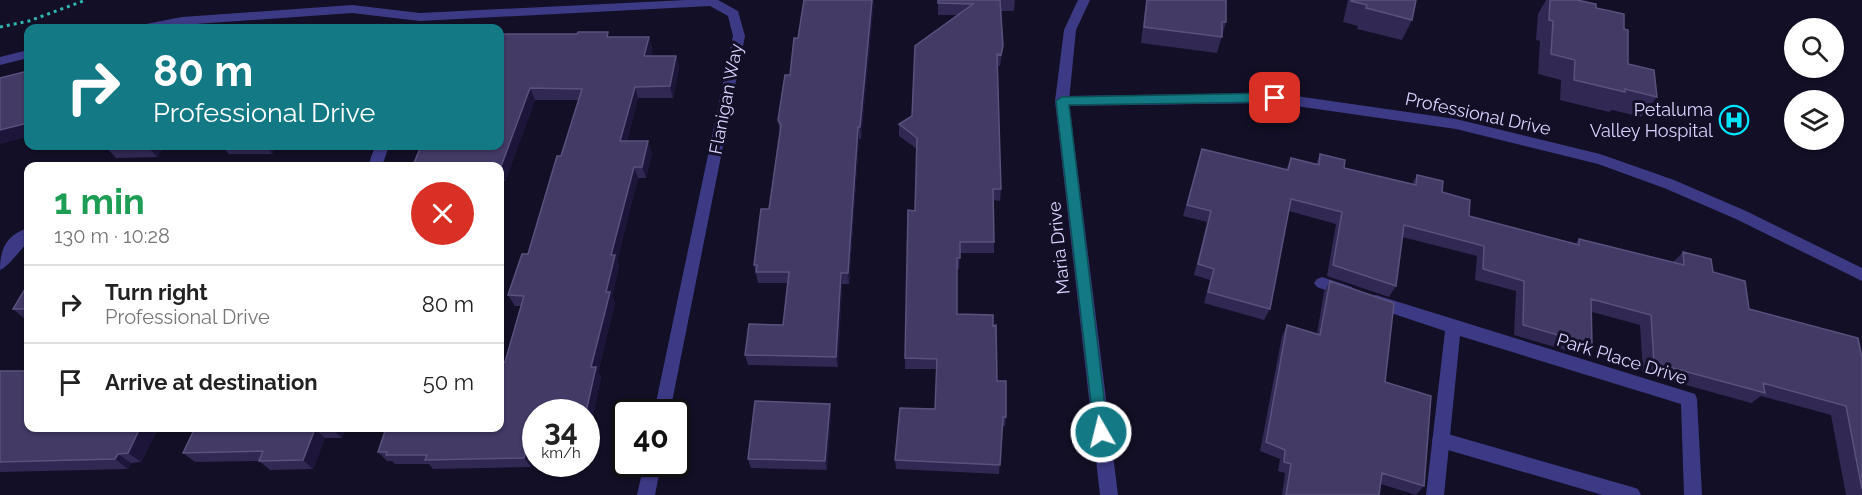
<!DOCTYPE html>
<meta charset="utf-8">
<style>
:root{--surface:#fff;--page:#f2f2f2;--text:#222;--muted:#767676;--line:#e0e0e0}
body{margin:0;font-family:Raleway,sans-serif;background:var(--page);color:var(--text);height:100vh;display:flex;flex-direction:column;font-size:22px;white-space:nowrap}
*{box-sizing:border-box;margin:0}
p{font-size:20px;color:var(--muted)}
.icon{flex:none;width:33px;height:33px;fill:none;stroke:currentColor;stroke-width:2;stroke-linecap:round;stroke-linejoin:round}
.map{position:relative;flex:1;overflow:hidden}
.side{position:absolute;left:24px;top:162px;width:480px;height:270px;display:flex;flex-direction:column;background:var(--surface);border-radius:12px;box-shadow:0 2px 4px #0004}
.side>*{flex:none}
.guide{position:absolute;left:24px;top:24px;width:480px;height:126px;border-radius:12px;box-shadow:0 2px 4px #0004;background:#137a85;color:#fff;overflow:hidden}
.buttons{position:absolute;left:1784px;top:18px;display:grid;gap:12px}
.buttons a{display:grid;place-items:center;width:60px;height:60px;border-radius:50%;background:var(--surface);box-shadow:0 2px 4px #0004;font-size:30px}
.speed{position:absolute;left:522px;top:399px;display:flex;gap:12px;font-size:30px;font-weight:700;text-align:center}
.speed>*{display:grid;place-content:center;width:78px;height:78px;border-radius:50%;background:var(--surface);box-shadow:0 2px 4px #0004;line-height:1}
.speed small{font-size:15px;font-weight:400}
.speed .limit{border:3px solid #111;border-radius:9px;background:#fff;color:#111}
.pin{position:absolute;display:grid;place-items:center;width:51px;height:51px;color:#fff;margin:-26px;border-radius:12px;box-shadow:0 3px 9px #0006}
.me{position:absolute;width:66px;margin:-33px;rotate:352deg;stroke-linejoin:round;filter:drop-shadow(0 0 4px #0008)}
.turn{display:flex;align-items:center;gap:21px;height:126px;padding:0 30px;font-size:27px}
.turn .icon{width:78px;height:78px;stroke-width:2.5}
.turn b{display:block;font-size:42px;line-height:51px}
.round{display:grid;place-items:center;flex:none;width:63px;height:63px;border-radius:32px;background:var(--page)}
.summary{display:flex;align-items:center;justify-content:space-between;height:102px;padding:0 30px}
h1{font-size:36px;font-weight:700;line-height:45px;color:#1e9e55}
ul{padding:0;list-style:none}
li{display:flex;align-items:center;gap:18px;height:78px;padding:0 30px;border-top:2px solid var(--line)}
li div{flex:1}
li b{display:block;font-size:22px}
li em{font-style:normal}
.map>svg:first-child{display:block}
</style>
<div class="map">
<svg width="1862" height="495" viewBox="0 0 1862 495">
<rect width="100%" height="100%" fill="#130f26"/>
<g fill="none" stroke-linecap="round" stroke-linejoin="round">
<path stroke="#2fb8b0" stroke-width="3" stroke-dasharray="3 4" stroke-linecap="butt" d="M0,27L29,21L86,0"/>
<path fill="#3d3a85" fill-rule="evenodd" d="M1441,432L1632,487L1638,489L1641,495H1603L1441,448L1435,446L1432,440L1435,434Z"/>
<path fill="#3d3a85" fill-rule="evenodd" d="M686,0H718L738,11L745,36L670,412H654L733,36L728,16L710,6L420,21L352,13L182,25L165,28H140L146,24L182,17L352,5L420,13Z
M28,50V58L0,65V57Z
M1275,93L1456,119L1600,154L1674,180L1746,211L1862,268V281L1736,219L1664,188L1598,164L1456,129L1275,103L1062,106L1055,101L1062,96Z
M375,146H389L382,166H368Z
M28,228V242C21,249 7,268 0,270C0,249 6,235 28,228Z
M1322,277L1352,287L1355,292L1352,297L1347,298L1317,287L1314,283L1317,279Z
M1376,295L1695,394L1697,399L1702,495H1684L1681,404L1460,336L1444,495H1426L1445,331L1370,306L1368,301L1370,296Z
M644,464H661L655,495H637Z"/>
<path fill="#3d3a85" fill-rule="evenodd" d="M1078,0H1090L1076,30L1069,101L1118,495H1100L1055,101L1064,30Z"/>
</g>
<path fill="#312854" d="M804,0H874L861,139H859L849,284H842L838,367L748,365L745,355L783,325L787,283H758L754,265L769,209L780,132L778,120L790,75L798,38Z
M938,0H1015L1014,11H1001L1003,46L1000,66H997L1001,189L1000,201L993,200L994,242V253H960L959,269H957V314L993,326L997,381L1006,417L1005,426H1002L999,474L896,469L895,460L935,409L937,369H905V358L915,211L917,149L899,136V124L912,116L957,15H938Z
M1146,0H1226V22L1217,53L1141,43Z
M1348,0H1416L1412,20L1402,40L1357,29L1358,26L1343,22Z
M1546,0H1577L1596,8L1624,29L1628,64L1657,97L1641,117L1612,110L1609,112L1560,100L1561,80L1538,74L1540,41L1536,40L1538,14Z
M500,34L610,37H649L652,49L651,56H676L679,68L673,98H638L627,141L652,153L646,178H638L617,261L619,266L612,296L615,303L598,372L601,377L588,440L586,441V412H536V449L531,467L433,469L429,464H395L392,461H387L378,452L385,432H344L342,438H325L313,469L270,470L259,461L195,462L183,453L195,428H500L505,362L521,306H515L508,295L528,254L579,100H535L505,181H500V166H416L414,163Z
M105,146H164L157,157L116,158Z
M221,146H276L272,154H229Z
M1202,149L1286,170L1291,158L1316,164L1320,154L1344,168L1412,184L1417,175L1442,192L1469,216L1575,244L1579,239L1673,262L1683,252L1713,272L1749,309L1862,358V495H1846L1831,415L1761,396L1751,403L1643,373L1640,325L1592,312V345L1582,355L1514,335L1516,291L1475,280L1477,256L1402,237L1396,286L1389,297L1327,276L1336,224L1289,211L1270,309L1264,320L1204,303L1210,280L1194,275L1207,222L1183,216Z
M1330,281L1385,382L1424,486L1416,495L1381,484L1379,495H1282L1285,473L1278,471L1280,459L1260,451L1282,336L1287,325L1317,334L1324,292Z
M28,284V320H26L13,309Z
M0,371L158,428L141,462L131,463L128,469L0,472Z
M830,404L831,414L827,470L751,468L748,459Z"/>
<path fill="#1d163a" d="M872,0H874L861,139L860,127Z
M649,37L652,49L648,68L644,56Z
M676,56L679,68L673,98L670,86Z
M635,87L638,98L624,152L620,141Z
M530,88L535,100L505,181L500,169Z
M28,123V137L0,144V130Z
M858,127L859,139L849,284L848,273Z
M648,141L652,153L646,178L642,167Z
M147,146H164L157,157Z
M266,146H276L272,154Z
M634,167L638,178L617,261L619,266L612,296L615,303L598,372L601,377L588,440L586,439V412L591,367L606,292L611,255Z
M841,273L842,284L838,367L836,357Z
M830,404L831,414L827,470L825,461Z
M140,428H158L141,462L128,453Z
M333,428H339L344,432L342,438L332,429Z
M315,429L325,438L313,469L303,460Z
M530,436L536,444V449L531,467L524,458Z
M118,454L131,463L128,469L115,459Z"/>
<path fill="#433a66" stroke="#5a527e" stroke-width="1.5" d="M804,0H872L860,127H858L848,273H841L836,357L745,355L749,324L783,325L789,272H756L757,265H754L761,209H769L781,125L778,120L785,75H790L794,38H798Z
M938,0H1000L1003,46L1001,55L997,54L1001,189H993L994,242H960V258H957V314L993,315V326L996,325L997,381H1006V417H1003L1000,465L895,460L900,408L935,409L937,359L905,358L908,210L915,211L917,138L899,124L912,116L915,46L973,4L938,3Z
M1147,0H1226V22H1222V37L1144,27Z
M1352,0H1416L1412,20L1366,8L1367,5L1351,1Z
M1550,0H1577L1596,4V8L1624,14V29L1628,30V64L1654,70L1657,97L1625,89V92L1574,80L1575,60L1551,54L1553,21L1549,20Z
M578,32H608L607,37H649L644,56H676L670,86L635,87L620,141H648L642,167H634L611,255H615L606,292H610L591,367H596L586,412H536V436H530L524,458L425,460L427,455H386L387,452H378L386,428H500V362H505L524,296L508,295L522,254H528L557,156H561L582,89L530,88L500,169V166H415L417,163H414L421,146H500V34H577Z
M28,71V123L0,130V78Z
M1202,149L1288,170L1291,158L1319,165L1320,154L1345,160L1344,168L1416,185L1417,175L1443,181L1442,192L1470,200L1469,216L1579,245V239L1684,265L1683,252L1711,259L1713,272L1745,281L1749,309L1858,338L1862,358V489L1846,406L1763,383L1765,393L1654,363L1651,315L1591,299L1592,345L1523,325L1524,281L1483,269L1484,246L1404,225L1396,286L1333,265L1342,212L1291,199L1270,309L1208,292L1214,269L1198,264L1211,211L1187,205Z
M1330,281L1394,303L1385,382L1431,396L1424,486L1382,473L1379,495H1286L1291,464L1284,462L1285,450L1266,442L1287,325L1320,335Z
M28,284V309H13Z
M0,371H28V428H140L128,453L118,454L115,459L0,462Z
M755,401L830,404L825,461L748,459Z
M195,428H333L332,429H315L303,460L259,461L263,451L183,453Z"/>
<path fill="#137a85" stroke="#0c4f56" stroke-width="1.5" d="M1275,93L1281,98L1275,102L1069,105L1108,432L1106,437L1101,439L1095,437L1056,101L1062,97Z"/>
<defs>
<g id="hospital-ring" transform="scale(1.5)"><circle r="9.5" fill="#130f26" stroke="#00e5ff" stroke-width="1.5"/><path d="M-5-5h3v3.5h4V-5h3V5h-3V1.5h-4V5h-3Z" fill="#00e5ff"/></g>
</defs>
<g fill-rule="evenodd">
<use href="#hospital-ring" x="1734" y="120"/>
</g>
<g text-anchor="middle" stroke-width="6" stroke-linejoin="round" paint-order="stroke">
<g font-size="18" fill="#d9d4ff" stroke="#130f26">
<text transform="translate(726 99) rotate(-79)" y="6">Flanigan Way</text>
<text transform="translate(1478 114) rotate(12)" y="6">Professional Drive</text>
<text transform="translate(1059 248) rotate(-96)" y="6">Maria Drive</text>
<text transform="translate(1622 359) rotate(17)" y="6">Park Place Drive</text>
</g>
<g font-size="18" fill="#d9d4ff" stroke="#130f26" text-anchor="end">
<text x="1713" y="116">Petaluma<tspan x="1713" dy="21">Valley Hospital</tspan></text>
</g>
</g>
</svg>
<div class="buttons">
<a><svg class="icon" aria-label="search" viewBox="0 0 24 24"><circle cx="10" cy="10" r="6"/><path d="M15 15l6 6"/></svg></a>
<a><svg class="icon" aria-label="layers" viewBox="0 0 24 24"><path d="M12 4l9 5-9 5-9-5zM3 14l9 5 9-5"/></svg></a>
</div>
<div class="speed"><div>34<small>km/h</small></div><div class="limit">40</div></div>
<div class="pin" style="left:1275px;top:98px;background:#d93025"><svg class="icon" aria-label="arrive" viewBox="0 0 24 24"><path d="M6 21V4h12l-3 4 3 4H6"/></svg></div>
<svg class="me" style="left:1101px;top:432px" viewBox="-20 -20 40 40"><circle r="17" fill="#137a85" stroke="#fff" stroke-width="3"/><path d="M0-11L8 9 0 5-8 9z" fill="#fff"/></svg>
<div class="guide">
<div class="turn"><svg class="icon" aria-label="right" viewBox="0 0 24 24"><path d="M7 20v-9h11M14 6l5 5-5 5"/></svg><div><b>80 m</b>Professional Drive</div></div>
</div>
<section class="side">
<div class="summary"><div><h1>1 min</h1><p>130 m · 10:28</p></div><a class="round" style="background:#d93025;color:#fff"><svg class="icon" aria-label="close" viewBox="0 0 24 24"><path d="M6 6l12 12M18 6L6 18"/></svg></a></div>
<ul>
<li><svg class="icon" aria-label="right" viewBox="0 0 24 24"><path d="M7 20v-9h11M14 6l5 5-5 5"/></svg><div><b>Turn right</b><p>Professional Drive</p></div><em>80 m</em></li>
<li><svg class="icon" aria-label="arrive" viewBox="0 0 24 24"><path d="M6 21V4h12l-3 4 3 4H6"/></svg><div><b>Arrive at destination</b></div><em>50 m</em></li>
</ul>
</section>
</div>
